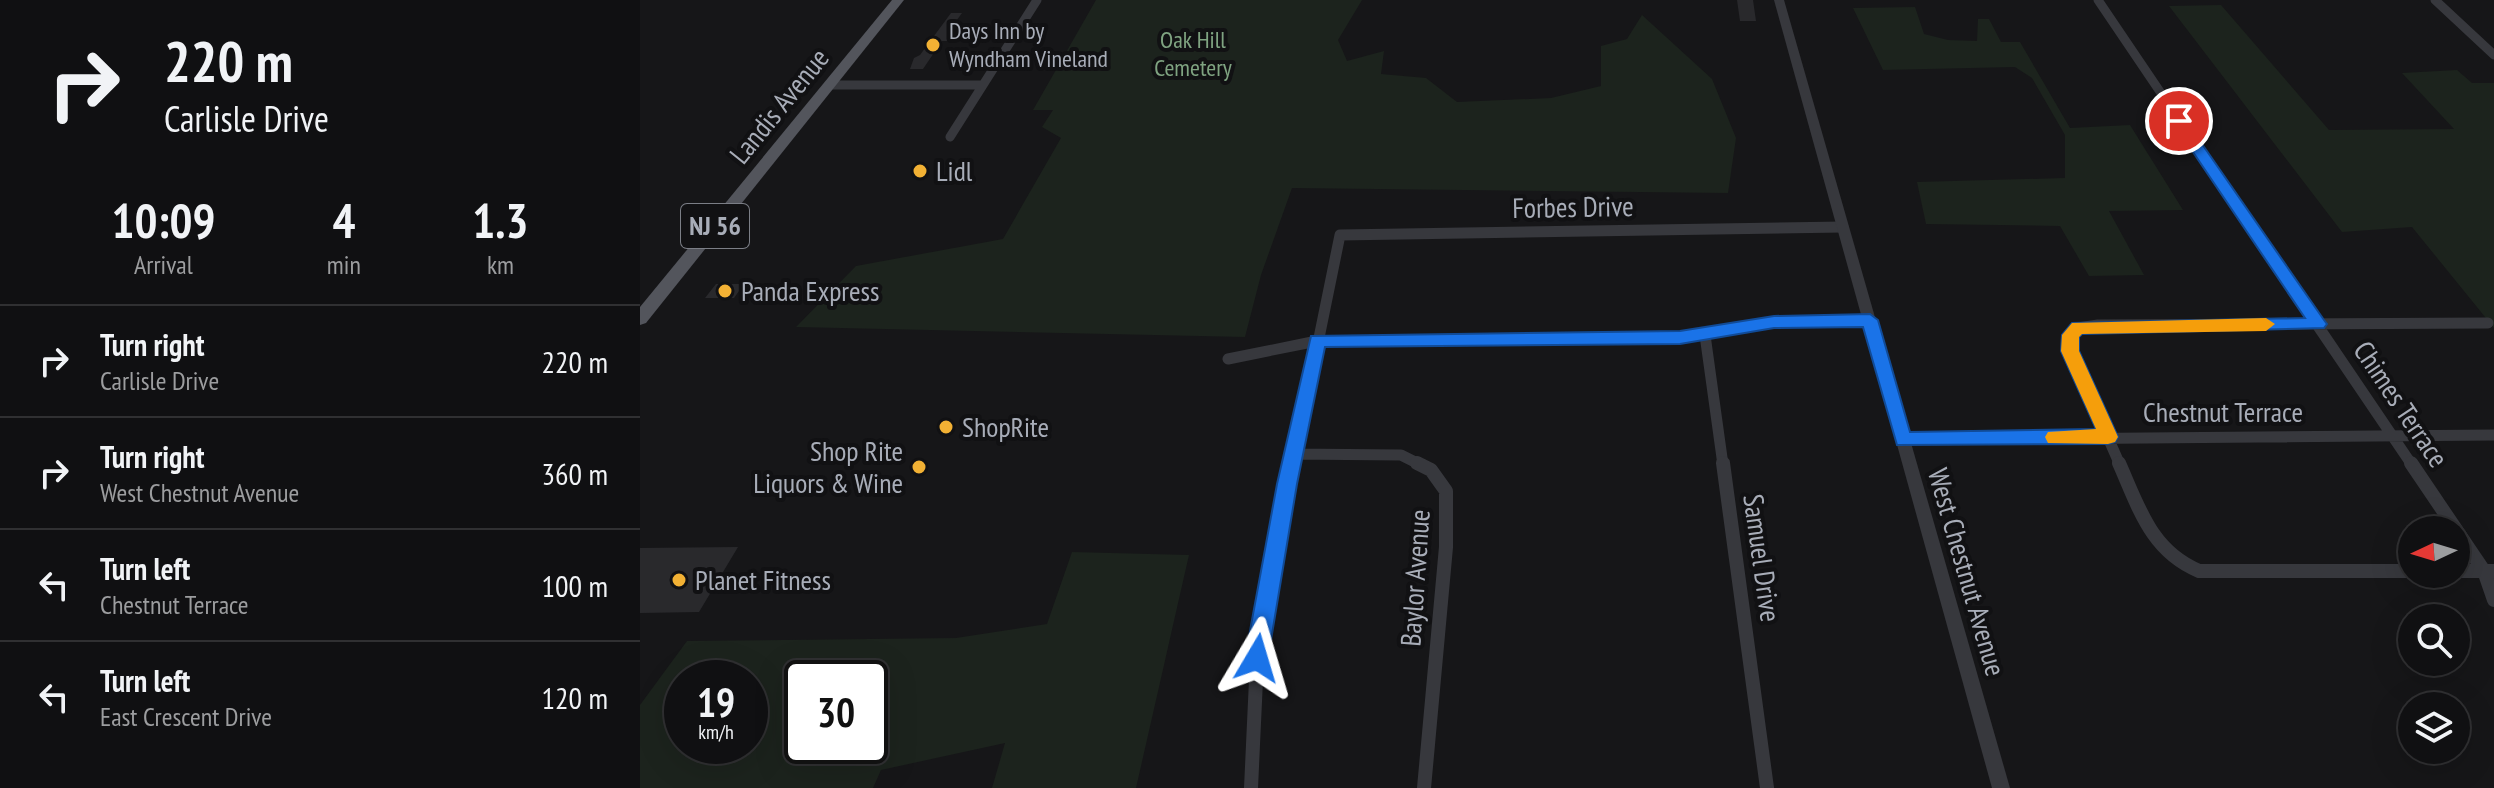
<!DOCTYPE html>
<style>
:root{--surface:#101012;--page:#1e1e20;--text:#f1f3f6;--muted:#9c9d9f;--line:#303032}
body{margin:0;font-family:"PT Sans Narrow",sans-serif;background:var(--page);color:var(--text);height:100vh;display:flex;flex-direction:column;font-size:30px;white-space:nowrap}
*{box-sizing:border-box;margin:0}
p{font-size:26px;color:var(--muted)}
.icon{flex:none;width:44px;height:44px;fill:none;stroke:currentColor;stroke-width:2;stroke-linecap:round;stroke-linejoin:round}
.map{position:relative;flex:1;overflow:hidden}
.details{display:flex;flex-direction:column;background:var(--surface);width:640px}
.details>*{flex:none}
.top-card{background:#101012;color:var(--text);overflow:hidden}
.needle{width:52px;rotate:266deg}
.controls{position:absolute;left:1758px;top:516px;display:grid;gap:16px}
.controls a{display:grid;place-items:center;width:72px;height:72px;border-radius:50%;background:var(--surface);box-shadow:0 8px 32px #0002,0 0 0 2px var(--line);font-size:40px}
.speed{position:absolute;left:24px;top:660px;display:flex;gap:16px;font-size:40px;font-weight:700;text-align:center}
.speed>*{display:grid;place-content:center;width:104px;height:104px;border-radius:50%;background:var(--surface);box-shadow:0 8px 32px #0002,0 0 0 2px var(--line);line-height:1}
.speed small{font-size:20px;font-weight:400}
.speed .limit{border:4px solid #111;border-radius:12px;background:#fff;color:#111}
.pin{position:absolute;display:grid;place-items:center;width:68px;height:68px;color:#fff;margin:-34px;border:4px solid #fff;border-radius:50%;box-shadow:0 2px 8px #0007}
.me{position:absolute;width:88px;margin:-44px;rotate:7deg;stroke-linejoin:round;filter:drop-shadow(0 0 6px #0008)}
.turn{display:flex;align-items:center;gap:28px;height:168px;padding:0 32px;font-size:36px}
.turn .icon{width:104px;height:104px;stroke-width:2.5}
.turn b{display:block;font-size:56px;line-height:68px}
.eta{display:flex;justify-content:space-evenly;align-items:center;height:136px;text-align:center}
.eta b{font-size:48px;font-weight:600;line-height:56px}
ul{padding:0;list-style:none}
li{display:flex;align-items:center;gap:24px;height:112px;padding:0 32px;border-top:2px solid var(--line)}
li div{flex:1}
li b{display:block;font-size:30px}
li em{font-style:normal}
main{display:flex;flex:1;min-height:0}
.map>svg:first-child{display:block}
</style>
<main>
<section class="details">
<div class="top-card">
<div class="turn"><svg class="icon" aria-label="right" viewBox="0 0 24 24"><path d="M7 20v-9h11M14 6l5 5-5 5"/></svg><div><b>220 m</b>Carlisle Drive</div></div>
</div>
<div class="eta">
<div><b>10:09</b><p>Arrival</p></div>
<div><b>4</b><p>min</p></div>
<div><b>1.3</b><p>km</p></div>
</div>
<ul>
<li><svg class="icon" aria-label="right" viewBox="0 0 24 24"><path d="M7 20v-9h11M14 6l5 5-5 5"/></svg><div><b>Turn right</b><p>Carlisle Drive</p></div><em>220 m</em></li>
<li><svg class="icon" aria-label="right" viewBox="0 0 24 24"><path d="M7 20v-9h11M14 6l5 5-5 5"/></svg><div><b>Turn right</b><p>West Chestnut Avenue</p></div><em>360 m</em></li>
<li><svg class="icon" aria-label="left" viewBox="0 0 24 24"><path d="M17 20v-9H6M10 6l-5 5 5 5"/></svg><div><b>Turn left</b><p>Chestnut Terrace</p></div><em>100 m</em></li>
<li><svg class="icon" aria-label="left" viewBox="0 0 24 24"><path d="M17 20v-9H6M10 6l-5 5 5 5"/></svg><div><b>Turn left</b><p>East Crescent Drive</p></div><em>120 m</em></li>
</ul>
</section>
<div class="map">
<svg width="1854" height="788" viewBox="0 0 1854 788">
<rect width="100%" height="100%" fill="#161618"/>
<path fill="#1c231d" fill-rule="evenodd" d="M456,0H722L698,40L707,61L744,51L741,74L786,78L817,102L911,98L961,86V46L987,39L1002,15L1072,79L1096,138L1088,193L652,188L621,275L605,337L156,327L216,266L363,239L421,138L402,127L413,110H393Z
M1581,5L1689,130L1814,129L1762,73L1817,70L1832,83H1854V328L1772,227L1702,232L1529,6Z
M1275,7L1284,34L1308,40L1337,41L1338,19H1349L1361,42H1380L1430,128L1490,125L1543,210L1469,211L1504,275L1449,276L1420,226L1286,224L1277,182L1425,178V135L1392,78L1375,67L1243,70L1213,8Z
M432,552L549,555L496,788H352L365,743L241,770L233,788H0V705L47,641L316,638L407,624ZM42,678H110V746H42ZM230,678V746H162V678Z"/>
<path fill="#29292c" d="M1097,0H1113L1116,21H1100Z
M311,13H322L314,24H337L325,41H302L283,69H270L274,58L280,55Z
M76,284H104L94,298H65Z
M98,547L59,612L0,613V548Z"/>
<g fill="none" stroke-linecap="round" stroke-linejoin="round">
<path stroke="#37383d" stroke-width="9" d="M1458,0L1598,207
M1795,0L1854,55
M189,85H343
M310,137L397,0"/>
<path stroke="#37383d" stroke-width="11" d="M1596,205L1772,465
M1065,335L1083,465
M588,359L677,341L1040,337L1134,322L1230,320
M1263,440L1854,435
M653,454L761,455L781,465
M653,465L700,235L1203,227
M1480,465L1430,351V335L1438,328L1458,325L1848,323"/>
<path stroke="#37383d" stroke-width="14" d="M777,463L791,470L806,491V547L784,788
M1083,463L1127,788
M1479,463C1499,508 1511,551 1559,571H1772
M1771,463L1844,571L1854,600
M1816,571H1854
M611,788L617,658L624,606L653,463"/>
<path fill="#37383d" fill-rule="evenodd" d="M1134,0H1144L1370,788H1352Z"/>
<path fill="#53555c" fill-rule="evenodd" d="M252,0H264L6,323L0,325V307Z"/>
</g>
<path fill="#1a73e8" stroke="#114b97" stroke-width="2" d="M1539,116L1544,118L1684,320L1687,324L1684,328L1442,334L1439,337V351L1478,437L1475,442L1468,444L1257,445L1223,327L1134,328L1040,344L685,347L657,484L628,658L624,665L617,668L609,665L605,658L637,484L671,336L1040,331L1134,316L1230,314L1238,320L1270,432L1456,429L1421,351L1422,335L1432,323L1665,318L1532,121Z"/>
<path fill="#f59e0b" d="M1626,318L1635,324L1626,331L1442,334L1439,337V351L1478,437L1475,442L1468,444L1408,443L1405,437L1408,432L1456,429L1421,351L1422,335L1432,323Z"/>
<g fill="#f2b134" stroke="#111113" stroke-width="3">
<circle cx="293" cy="45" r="8"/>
<circle cx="280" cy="171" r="8"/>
<circle cx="85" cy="291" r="8"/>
<circle cx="306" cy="427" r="8"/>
<circle cx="279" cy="467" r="8"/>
<circle cx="39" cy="580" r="8"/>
</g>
<g text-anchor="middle" stroke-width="8" stroke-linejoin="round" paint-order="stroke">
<g font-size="24" fill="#a8adb8" stroke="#111113" text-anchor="start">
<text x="309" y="39">Days Inn by<tspan x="309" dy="28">Wyndham Vineland</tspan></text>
</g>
<g font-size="24" fill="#7fa381" stroke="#111113">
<text x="553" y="48">Oak Hill<tspan x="553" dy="28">Cemetery</tspan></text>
</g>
<rect fill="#111113" stroke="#7b7e86" stroke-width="2" x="41" y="204" width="68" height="44" rx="6"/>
<g font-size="26" font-weight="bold" fill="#a8adb8">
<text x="75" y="235">NJ 56</text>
</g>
<g font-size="28" fill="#a8adb8" stroke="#111113">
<text transform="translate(139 106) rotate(-51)" y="10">Landis Avenue</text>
<text transform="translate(933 207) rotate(-1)" y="10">Forbes Drive</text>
<text transform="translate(1761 404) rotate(56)" y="10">Chimes Terrace</text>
<text x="1583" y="422">Chestnut Terrace</text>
<text transform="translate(1122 558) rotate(82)" y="10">Samuel Drive</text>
<text transform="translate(1327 572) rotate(74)" y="10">West Chestnut Avenue</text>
<text transform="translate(775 578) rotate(-86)" y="10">Baylor Avenue</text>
</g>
<g font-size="28" fill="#a8adb8" stroke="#111113" text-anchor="start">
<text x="296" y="181">Lidl</text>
<text x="101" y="301">Panda Express</text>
<text x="322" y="437">ShopRite</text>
<text x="263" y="461" text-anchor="end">Shop Rite<tspan x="263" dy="32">Liquors &amp; Wine</tspan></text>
<text x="55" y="590">Planet Fitness</text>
</g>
</g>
</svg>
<div class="controls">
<a><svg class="needle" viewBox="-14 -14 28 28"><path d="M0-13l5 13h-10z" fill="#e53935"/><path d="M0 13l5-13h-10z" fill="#9c9d9f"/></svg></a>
<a><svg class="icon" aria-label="search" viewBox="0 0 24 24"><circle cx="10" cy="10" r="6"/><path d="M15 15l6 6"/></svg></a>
<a><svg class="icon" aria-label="layers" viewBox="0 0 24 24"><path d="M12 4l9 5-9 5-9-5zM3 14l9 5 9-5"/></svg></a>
</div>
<div class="speed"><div>19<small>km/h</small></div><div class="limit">30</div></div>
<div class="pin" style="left:1539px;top:121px;background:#d93025"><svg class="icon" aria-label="arrive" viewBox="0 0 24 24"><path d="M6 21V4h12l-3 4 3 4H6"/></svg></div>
<svg class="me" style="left:617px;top:658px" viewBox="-20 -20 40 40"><path d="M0-17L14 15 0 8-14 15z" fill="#1a73e8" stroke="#fff" stroke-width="4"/></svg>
</div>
</main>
